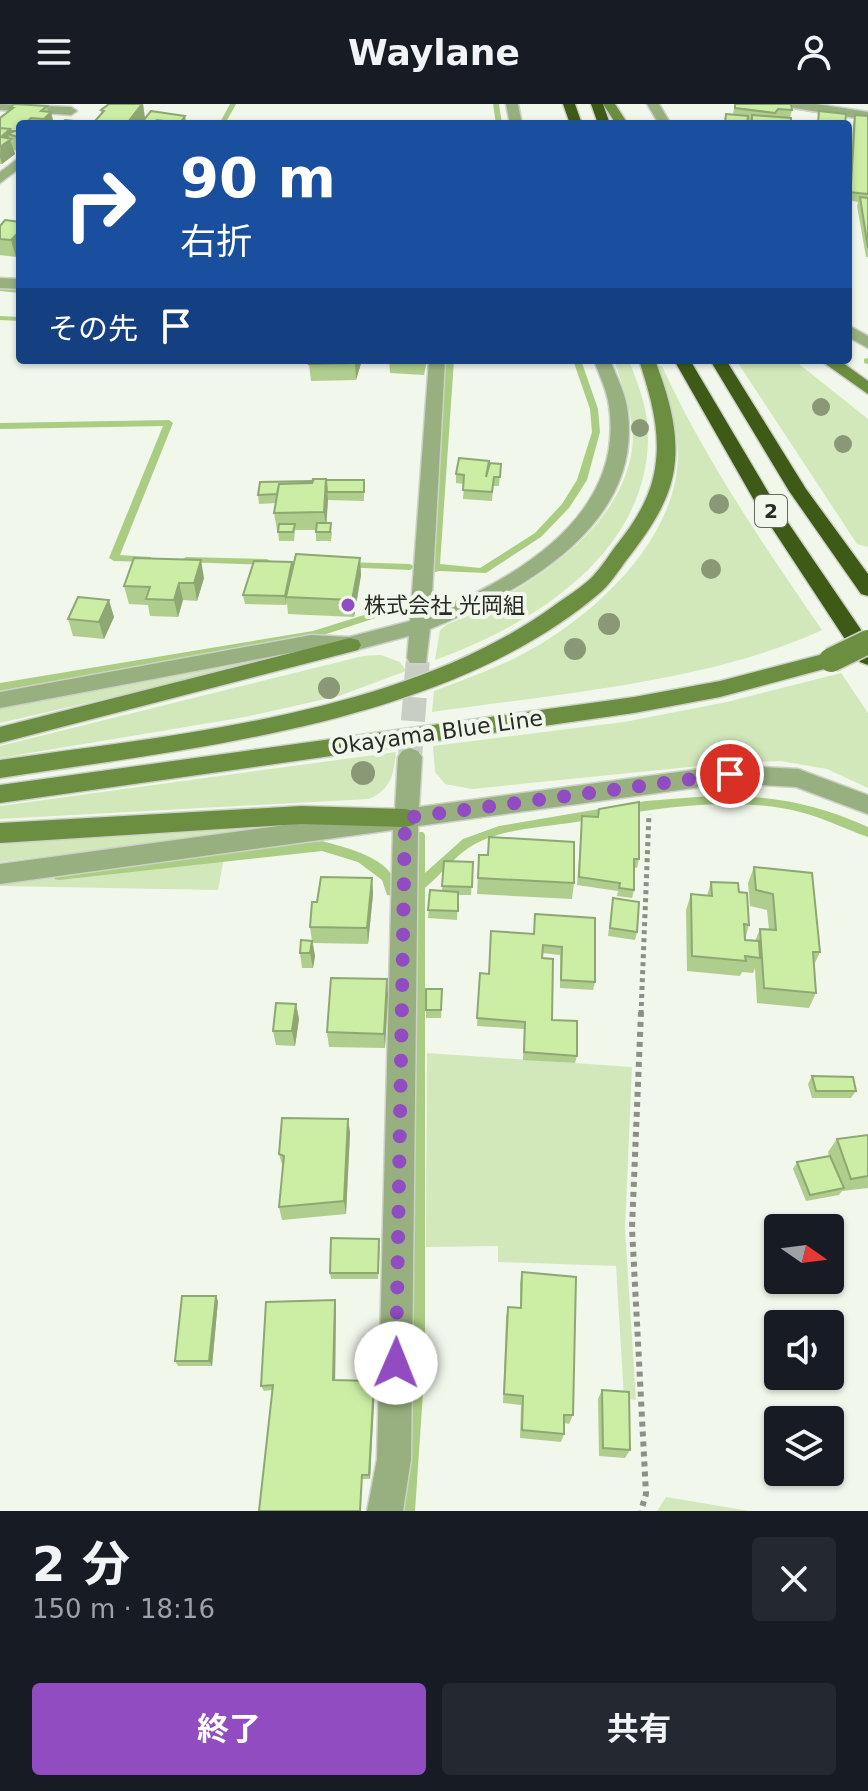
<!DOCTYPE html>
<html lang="ja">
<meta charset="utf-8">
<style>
:root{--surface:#171b24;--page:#242831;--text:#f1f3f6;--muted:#9ea1a6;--accent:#904cc0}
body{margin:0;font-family:"DejaVu Sans","Noto Sans JP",sans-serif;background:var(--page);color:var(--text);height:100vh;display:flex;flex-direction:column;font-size:30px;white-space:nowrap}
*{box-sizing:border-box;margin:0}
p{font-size:26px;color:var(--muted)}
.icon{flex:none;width:44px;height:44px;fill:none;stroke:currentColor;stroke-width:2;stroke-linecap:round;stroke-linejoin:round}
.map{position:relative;height:1407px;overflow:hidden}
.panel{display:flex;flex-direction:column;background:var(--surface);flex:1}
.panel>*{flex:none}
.hud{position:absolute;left:16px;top:16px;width:836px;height:244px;border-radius:8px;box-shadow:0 2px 6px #0004;background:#1a4fa0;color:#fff;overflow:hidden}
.needle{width:52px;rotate:104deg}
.tools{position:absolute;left:764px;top:1110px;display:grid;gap:16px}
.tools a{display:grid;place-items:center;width:80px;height:80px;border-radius:8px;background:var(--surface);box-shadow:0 2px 6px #0004;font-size:40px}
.pin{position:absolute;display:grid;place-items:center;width:68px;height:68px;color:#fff;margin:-34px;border:4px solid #fff;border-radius:50%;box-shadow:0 2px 8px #0007}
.me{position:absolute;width:88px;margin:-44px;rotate:1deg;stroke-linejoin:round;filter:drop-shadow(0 0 6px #0008)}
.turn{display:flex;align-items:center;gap:28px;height:168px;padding:0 32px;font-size:36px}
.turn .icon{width:104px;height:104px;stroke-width:2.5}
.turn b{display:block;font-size:56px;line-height:68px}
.then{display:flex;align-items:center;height:76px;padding:0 32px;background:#0003;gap:16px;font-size:30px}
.round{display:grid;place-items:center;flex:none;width:84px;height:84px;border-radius:8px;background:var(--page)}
.headline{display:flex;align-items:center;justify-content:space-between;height:136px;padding:0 32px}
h1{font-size:48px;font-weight:700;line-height:60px}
.button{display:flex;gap:16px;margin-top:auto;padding:16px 32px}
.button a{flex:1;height:92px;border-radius:8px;background:var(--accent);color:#fff;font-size:32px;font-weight:700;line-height:92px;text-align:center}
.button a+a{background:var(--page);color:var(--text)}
header{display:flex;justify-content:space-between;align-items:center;height:104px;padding:0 32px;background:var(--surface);font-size:36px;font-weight:700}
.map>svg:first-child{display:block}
</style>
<header><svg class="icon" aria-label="menu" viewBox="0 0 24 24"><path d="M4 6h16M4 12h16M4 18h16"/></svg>Waylane<svg class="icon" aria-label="person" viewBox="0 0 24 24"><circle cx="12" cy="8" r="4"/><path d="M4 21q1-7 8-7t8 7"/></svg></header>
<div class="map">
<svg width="868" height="1407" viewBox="0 0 868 1407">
<rect width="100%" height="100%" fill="#f1f7eb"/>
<path fill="#d2e8bb" d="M614,256H629C637,278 647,302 648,326C652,447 535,520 435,556L440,526L446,521C518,490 619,432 632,346C636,316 623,284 614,256Z
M736,256H794L868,315V443L857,440Z
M656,262H662C705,356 763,440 822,526C710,578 556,590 432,608L434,587C462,576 492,566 519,552C590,516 678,437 678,350C677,319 668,290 656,262Z
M288,548L289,552L0,619V602Z
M381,551L400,558L406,567L339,592L245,613L0,654V642L363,552Z
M841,569L868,609V684L827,665L781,657L729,659L472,685L445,680L435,668L433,642L624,618L727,598Z
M396,648C393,672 392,684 369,695L0,715V702Z
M296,719V723L0,758V739Z
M225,749L218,786L0,782V774Z
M427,949L632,963L625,1125L636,1296L624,1294L616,1162L498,1158V1142L426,1143Z
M666,1393L749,1407H657Z"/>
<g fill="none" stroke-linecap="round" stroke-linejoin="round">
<path fill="#aacc83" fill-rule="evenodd" d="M230,0H236L225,20H219Z
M493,0H499L502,20H496Z
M764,0H780L824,8L821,10Z
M0,183L20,185V189L0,187Z
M0,212L20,213V217L0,216Z
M868,254V260L864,259V255Z
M446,256H454L440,460L480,464L535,429L562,400L577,376L592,328L590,305L573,256H581L598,305L600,328L587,376L569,404L541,433L486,469L439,467L435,468L427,463L430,460Z
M169,316L173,319L120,451L151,453V457L147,458L114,457L109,454L163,322L0,325V319Z
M186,453L267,455L272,458L267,461L182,458L181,456Z
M345,458L410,460L415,463L410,466L341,463V459Z
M396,501L400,502L401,504L400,506L314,534L0,587V579L313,527Z
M722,691C778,693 817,700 868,723V733C845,725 824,714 800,708C727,690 648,706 576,718C545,723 510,724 481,737C458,747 443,769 425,784V1259L415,1407H397L409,1259L412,789L409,785L413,780V731L415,728H423L425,731V769L463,735L499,722L646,697Z
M322,737C343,743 379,751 392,771C396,777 396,782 401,787L399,791L395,792L387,791L382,776L358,758L322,747L59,776L55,775L53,771L55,767L59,766Z"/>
<path stroke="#c9cec4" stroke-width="24" stroke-dasharray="24 12" stroke-linecap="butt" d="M410,653L418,554"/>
<g stroke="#cdd2c8" stroke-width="3">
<path id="street" d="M0,0L71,3L77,7L71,11L0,6Z
M506,0H518L522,20H510Z
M647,0H659L671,20H659Z
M788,0H817L868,8V16L794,4Z
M20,53V64L0,79V68Z
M0,174L20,175V185L0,184Z
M848,221L868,232V244L848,233Z
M429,256H445L431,509C517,474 625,411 609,302C607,286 599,271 594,256H610C616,271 624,286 627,303C646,421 521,488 430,525L426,559H410L407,554L409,532L349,548L311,545L0,604V588L311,531L349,533L410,517Z
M410,644L418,647L422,653L419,703L730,661L798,665L868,691V710L796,683L730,679L418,722L411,1355L403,1407H367L377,1355L393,726L0,780V760L395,706L398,653L402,647Z"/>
</g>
<g stroke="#cdd2c8" stroke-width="3">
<path id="secondary" d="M603,0H615L628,20H616Z
M639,256H655C667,288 678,322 675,357C672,393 653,421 632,449C622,461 613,477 602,487C448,620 194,644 0,674V656C179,630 406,610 555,501C566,493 579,485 589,476C599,467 607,454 615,443C636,417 653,390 656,357C660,322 649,288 639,256Z
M820,256H839L868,277V290Z
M350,534L358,536L361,541L358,546L0,639V623Z
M831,548L839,551L842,556L839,561L720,593L634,609L0,699V681L634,593L720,577Z
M301,702L405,705L414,707L417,714L414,721L405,723L301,720L0,739V719Z"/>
</g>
<g stroke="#cdd2c8" stroke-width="3">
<path id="highway" d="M563,0H575L582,20H570Z
M591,0H603L610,20H598Z
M674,256H690L774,398L868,536V561L860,558L755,398Z
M710,256H726L806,385L868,470V492L861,490L789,387Z"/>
</g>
<path stroke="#8c9088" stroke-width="5" stroke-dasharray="4 4" stroke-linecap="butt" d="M641,910L649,710"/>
<path stroke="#8c9088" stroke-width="6" stroke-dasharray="5 5" stroke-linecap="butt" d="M641,908L632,1124L646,1390L641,1407"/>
<use href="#street" fill="#98b07f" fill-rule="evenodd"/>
<use href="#secondary" fill="#6c8e41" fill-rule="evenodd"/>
<use href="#highway" fill="#3f5a17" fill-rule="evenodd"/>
<g stroke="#cdd2c8" stroke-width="27" stroke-linecap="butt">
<path id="secondary-bridge" d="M831,556L868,538"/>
</g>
<use href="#secondary-bridge" stroke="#6c8e41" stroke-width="24"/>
</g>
<g fill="#8a9877">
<circle cx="821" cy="303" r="9"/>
<circle cx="640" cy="324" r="9"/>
<circle cx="843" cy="340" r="9"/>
<circle cx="719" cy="400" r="10"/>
<circle cx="711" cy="465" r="10"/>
<circle cx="609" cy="520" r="11"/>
<circle cx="575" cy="545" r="11"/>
<circle cx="329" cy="584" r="11"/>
<circle cx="363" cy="669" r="12"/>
</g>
<path fill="#afcd8d" d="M143,0L145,14L185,12L186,20H143L142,19L141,20H96L95,17L101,10V6Z
M735,0L792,6L790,14L791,20H724L726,10H733Z
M47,2L48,8L53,16L49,20H20V48L14,46L15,50L2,60H0V13L10,6V4Z
M855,11L868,12V153H866L857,102L858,98L848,96V81H850L853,19Z
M20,118V148L16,153L0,151V122Z
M362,256L356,276L311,277L309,260Z
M389,256H427L424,271L390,269Z
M501,360L499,382H493L492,397L463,395L464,380L456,379V370L489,364Z
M326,376H364V397L328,396L326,419L332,428L331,437H316V426H295L294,437H279L278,426H277L274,409L276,399L259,400L258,391Z
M360,454L361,471L354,513L288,510L287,499L286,501L245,500L243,491L292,466Z
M204,474L197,497L183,496L178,513L150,512L148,501L129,500L124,482Z
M114,513L104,535L73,532L68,515Z
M599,705L639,755L637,764L634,763V786L632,794L617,792L618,787L577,781L582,712L597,713Z
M479,751H488L574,779L572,795L477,790Z
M444,757L473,758L471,791H458L457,816L428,814L430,786L442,787Z
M754,763L820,848L814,861L816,889L809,904L757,899L755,864L753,869L742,868L740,872L687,867L686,806L691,790L707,792L711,778L739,788L749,821L745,836L755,837L760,825L769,826L767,806L750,802L748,779Z
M372,774L373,790L368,840L313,839L315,852L313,864H302L300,849L312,837L310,823L317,798Z
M613,795L637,828L635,836L608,832Z
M535,810L595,878L593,886L560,884V851L542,849V854L552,916L577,952L575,959L523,956L524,925L477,922L480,869L489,870L534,830Z
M426,885H442L441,914H426Z
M388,890L385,944L329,943L327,928Z
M296,900L299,915L295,942L276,941L273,927Z
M812,972L856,987L851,994H812L808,980Z
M348,1015L350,1029L346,1110L282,1116L279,1103L283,1064L279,1050Z
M868,1031V1084L842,1087L839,1091L806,1097L793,1065L797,1058L829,1052L828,1048L837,1035Z
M380,1141L378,1175H331L330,1169Z
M522,1168L573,1311L569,1320L564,1319V1330L561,1338L520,1334L521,1301L503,1299L506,1213L508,1203L520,1204V1179Z
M218,1197L212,1262H178L175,1257Z
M336,1201L335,1276L374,1277L370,1375H363L272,1286L264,1287L261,1282Z
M602,1286L630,1346L625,1354L599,1352L598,1295Z"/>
<path fill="#8ea773" d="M143,0L145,15L141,20H128V18Z
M51,8L53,16L49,20H46L44,15Z
M185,12L186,20H180V19Z
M31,14L33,20H24Z
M10,25L12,32L8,30L15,50L2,60L0,53L1,33Z
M20,127V148L16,153L11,136Z
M356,256H362L356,276L355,259Z
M326,375L328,396L326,426L324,408Z
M360,454L361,471L354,513L352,496Z
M201,456L204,474L197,497L194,479Z
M292,458L293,468L286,493V501L285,492Z
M179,479L183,496L178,513L174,496Z
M109,496L114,513L104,535L99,518Z
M372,774L373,790L368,840L367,824Z
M312,837L315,852L313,864L310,849Z
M387,875L388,890L385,944L384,930Z
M296,900L299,915L295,942L292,927Z
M348,1015L350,1029L346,1110L344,1097Z
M216,1192L218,1197L212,1262L209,1257Z
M335,1196L336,1201L335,1281L333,1276Z
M374,1277L375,1282L370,1375L369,1371Z"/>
<path fill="#cbeea4" stroke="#8ea773" stroke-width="2" d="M14,0L47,2L41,7L51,8L44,15L31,14L24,20H20V24L16,27H11L10,25L0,24V14L13,4H10Z
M109,0H142L128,18L95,17L104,7L101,6Z
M735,0H791L792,6L778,5L775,9L735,4Z
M151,7L185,12L180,19L157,16L154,19L142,18Z
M819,7L846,10L845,20H818Z
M726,10L748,12L747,20L725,19Z
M752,11L791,14V20H752Z
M855,11L868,12V90L848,88V81H851Z
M65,16L75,17L72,20H61Z
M0,24L10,25L1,33L11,35L0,43Z
M14,27H20V31L18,33L8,30Z
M860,93L868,94V144Z
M5,116L20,118V127L11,136L0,135V122Z
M310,256H356L355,259L309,260Z
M459,354L489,357L486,373L490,359L501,360L500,373H494L492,388L463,386L464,371L456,370Z
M313,375H326L324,408L274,409L279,380L312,379Z
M326,376H364V388H327Z
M313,377L312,379L279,380L277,390L258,391L260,378Z
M317,419H331L330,428H316Z
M279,420H295L293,428H278Z
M296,450L360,454L352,496L286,493Z
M134,454L201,456L194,479H179L174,496L146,495L150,483L124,482Z
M254,457L292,458L285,492L243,491Z
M78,493L109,496L99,518L68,515Z
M639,698V755H634V786L619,784L620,779L579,773L582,712L598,713L599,705Z
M489,733L574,738V779L478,774L479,751H488Z
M444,757L473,758L472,783L442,782Z
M754,763L812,769L820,848H813L816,889L764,884L760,825L776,826L773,790L756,786Z
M321,773L372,774L367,824L310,823L312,798H317Z
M711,778L738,779L739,788L747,789L749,821L744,820L745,836L759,837L760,854L745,852L746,857L692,852L691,790L712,792Z
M430,786L458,788V807L428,806Z
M613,794L639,798L637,828L610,824Z
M535,810L595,814V878L561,876L562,843L543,841L542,854L553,855L552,916L577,917V952L524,948L525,918L477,914L480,869L489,870L491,827L534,830Z
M301,836L312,837L310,849H300Z
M331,874L387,875L384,930L327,928Z
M426,885H442L441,906H426Z
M276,899L296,900L292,927H273Z
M812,972L853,973L856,987H816Z
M282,1014L348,1015L344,1097L279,1103L284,1052L279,1050Z
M868,1031V1072L851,1075L837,1035Z
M830,1052L844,1084L810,1091L797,1058Z
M331,1134L379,1135L378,1169H330Z
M522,1168L576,1173L573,1311H564V1330L522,1326L523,1292L504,1290L508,1203L521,1204Z
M182,1192H216L209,1257H175Z
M335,1196L333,1276L374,1277L369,1371H362L360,1407H259L273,1281L261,1282L266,1198Z
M602,1286L629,1288L630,1346L603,1344Z"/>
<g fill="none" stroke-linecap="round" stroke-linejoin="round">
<path stroke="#904cc0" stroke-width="14" stroke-dasharray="0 25.2" d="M396,1259L405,714L730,670"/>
</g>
<circle fill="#904cc0" stroke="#f1f7eb" stroke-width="3" cx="348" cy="501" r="8"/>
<g text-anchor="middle" stroke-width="8" stroke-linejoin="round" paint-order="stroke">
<rect fill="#f1f7eb" stroke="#656862" stroke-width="2" x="755" y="391" width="32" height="32" rx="6"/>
<g font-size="20" font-weight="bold" fill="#292b27">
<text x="771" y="414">2</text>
</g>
<g font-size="22" fill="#292b27" stroke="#f1f7eb" text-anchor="start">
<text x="364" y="509">株式会社 光岡組</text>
</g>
<g font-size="22" fill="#292b27" stroke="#f1f7eb">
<text transform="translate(437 628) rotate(-8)" y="8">Okayama Blue Line</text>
</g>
</g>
</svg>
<div class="tools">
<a><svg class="needle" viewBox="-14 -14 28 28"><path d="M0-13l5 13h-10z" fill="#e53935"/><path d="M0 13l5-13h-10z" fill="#9ea1a6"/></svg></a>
<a><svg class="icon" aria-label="sound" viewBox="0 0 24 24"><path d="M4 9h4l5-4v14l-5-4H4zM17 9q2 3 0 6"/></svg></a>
<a><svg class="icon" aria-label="layers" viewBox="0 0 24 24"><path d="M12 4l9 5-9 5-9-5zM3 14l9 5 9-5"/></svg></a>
</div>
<div class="pin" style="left:730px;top:670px;background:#d93025"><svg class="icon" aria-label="arrive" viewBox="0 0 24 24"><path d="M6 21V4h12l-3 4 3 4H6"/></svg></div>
<svg class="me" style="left:396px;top:1259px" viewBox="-20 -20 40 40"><circle r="19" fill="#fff"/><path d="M0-13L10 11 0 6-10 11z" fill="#904cc0"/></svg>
<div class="hud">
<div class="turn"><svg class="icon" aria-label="right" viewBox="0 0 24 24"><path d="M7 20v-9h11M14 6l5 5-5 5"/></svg><div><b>90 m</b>右折</div></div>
<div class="then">その先<svg class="icon" aria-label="arrive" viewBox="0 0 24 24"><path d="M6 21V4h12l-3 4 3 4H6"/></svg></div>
</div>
</div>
<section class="panel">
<div class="headline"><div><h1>2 分</h1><p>150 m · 18:16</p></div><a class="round"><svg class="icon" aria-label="close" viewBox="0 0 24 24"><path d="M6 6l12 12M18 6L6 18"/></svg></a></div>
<div class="button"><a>終了</a><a>共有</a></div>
</section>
